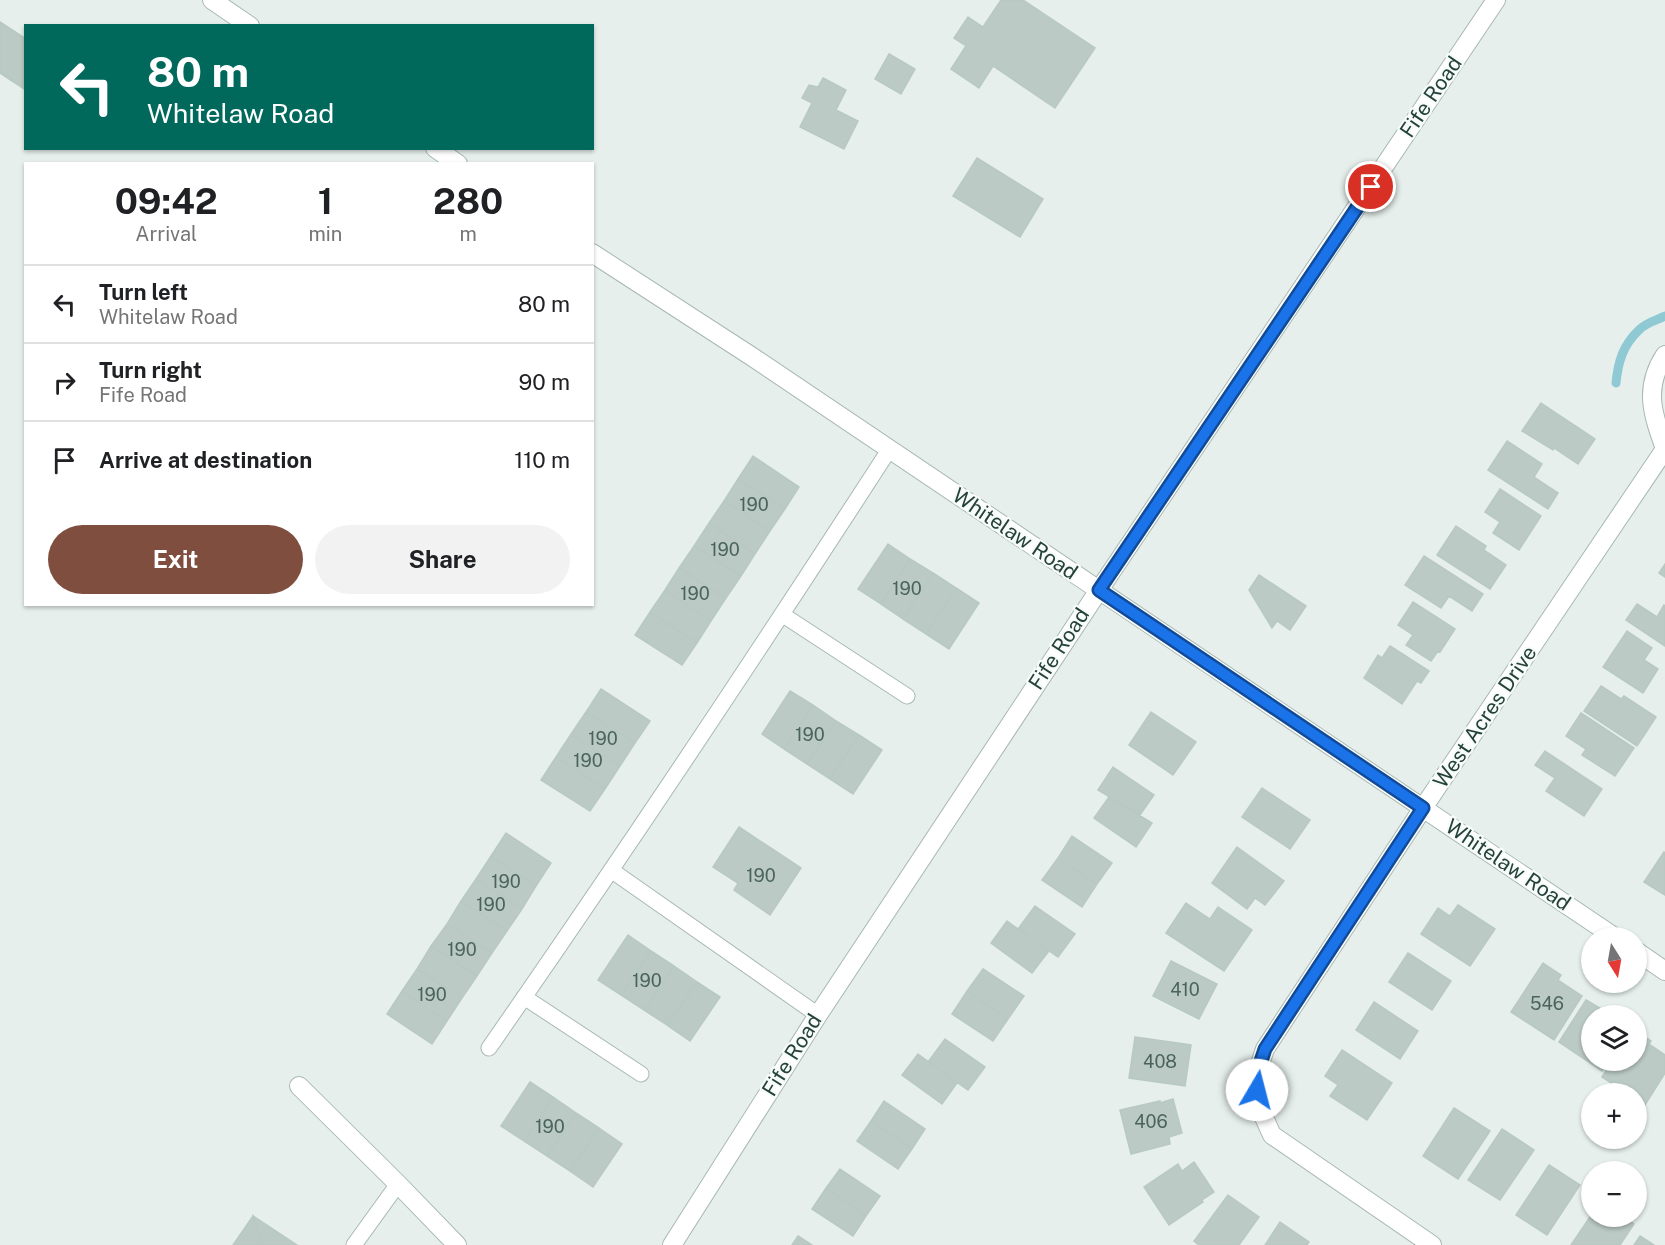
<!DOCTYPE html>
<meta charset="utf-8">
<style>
:root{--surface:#fff;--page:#f2f2f2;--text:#202124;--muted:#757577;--line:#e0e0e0;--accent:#7f4e3f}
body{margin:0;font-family:"Public Sans",sans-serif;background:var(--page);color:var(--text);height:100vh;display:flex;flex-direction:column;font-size:22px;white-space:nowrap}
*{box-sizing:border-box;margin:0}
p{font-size:20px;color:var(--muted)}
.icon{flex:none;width:33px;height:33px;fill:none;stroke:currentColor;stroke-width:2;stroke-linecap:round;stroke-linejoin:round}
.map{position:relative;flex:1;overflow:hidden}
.sheet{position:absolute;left:24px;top:162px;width:570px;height:444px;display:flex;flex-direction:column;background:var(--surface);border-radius:0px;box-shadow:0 2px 4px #0004}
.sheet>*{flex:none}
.banner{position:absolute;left:24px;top:24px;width:570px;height:126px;border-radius:0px;box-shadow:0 2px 4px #0004;background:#00695c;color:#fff;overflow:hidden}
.needle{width:39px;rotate:169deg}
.controls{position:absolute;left:1581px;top:927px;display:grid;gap:12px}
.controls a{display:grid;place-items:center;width:66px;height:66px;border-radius:50%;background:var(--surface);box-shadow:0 2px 4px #0004;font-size:30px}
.pin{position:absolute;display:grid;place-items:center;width:51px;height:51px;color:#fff;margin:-26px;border:3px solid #fff;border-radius:50%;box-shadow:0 2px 6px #0007}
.me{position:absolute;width:66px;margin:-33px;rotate:8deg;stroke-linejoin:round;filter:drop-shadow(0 0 4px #0008)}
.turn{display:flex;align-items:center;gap:21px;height:126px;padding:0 24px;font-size:27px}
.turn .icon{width:78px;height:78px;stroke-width:2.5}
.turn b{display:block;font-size:42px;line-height:51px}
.eta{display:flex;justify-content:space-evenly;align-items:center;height:102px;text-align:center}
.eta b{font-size:36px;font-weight:700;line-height:42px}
.action{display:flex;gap:12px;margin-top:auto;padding:12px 24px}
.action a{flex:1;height:69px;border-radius:36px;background:var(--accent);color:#fff;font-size:24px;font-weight:700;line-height:69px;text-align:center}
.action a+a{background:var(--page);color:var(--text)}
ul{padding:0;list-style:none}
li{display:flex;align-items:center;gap:18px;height:78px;padding:0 24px;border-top:2px solid var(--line)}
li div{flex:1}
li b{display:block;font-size:22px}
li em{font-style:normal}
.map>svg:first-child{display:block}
</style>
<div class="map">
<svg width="1665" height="1245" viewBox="0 0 1665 1245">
<rect width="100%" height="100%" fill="#e6efeb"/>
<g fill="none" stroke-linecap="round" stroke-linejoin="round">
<path stroke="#8ec9d4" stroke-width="9" d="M1616,383C1618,362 1623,345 1639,330C1645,323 1657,320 1665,316"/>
</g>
<path fill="#bbcac4" stroke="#b8c9c2" stroke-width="1.5" d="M1001,0H1023L1095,48L1055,108L993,66L979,88L951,69L966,46L954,38L968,17L983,27Z
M0,22L26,39V90L0,73Z
M889,54L915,69L901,94L875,79Z
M823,78L846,90L836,110L858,121L844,149L800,127L812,103L802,98L809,85L818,87Z
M977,158L1043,199L1020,237L953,196Z
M1541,403L1595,439L1578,464L1554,448L1553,450L1522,431Z
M1507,441L1542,464L1534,477L1558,493L1548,509L1488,470Z
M753,456L799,487L785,509L738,479Z
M738,479L785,509L770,531L724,501Z
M1500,489L1541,516L1519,550L1493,533L1500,522L1485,512Z
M724,501L770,531L755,554L709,523Z
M709,523L755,554L741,576L694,546Z
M1456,526L1486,546L1484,550L1506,565L1490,589L1437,555Z
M888,544L910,559L881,604L858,589Z
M694,546L741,576L726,598L679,568Z
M1424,556L1483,594L1472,611L1449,596L1441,608L1405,585Z
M910,559L933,573L903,619L881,604Z
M1665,564V577L1659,573Z
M679,568L726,598L711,621L665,590Z
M933,573L956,588L926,634L903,619Z
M1259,575L1306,606L1290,630L1277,621L1272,628L1249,590Z
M956,588L979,603L949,649L926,634Z
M665,590L711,621L697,643L650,612Z
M1413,602L1455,629L1440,652L1438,651L1431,661L1406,645L1413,635L1398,625Z
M1637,604L1657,617L1664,605L1665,606V646L1626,620Z
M650,612L697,643L682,665L635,635Z
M1627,631L1652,648L1644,660L1658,669L1643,693L1603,667Z
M1390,646L1429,671L1421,683L1417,681L1402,704L1364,678L1378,655L1382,658Z
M1601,686L1621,699L1624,696L1656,717L1637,746L1584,711Z
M601,689L650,721L635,743L586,712Z
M790,691L813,705L784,749L762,734Z
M813,705L836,721L807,764L784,749Z
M586,712L635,743L620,766L571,734Z
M1151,712L1196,742L1173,775L1129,745Z
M1581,713L1634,748L1615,776L1582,755L1586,749L1566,736Z
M836,721L859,735L830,779L807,764Z
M571,734L620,766L605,789L556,757Z
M859,735L882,750L853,794L830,779Z
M1545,751L1602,789L1584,816L1546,791L1555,778L1535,765Z
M556,757L605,789L590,811L541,780Z
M1113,767L1154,795L1140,815L1098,790Z
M1262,788L1310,820L1290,849L1242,817Z
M1109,797L1152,823L1136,847L1094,818Z
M739,827L801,868L770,915L734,890L738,883L713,867Z
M506,833L551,863L536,886L491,856Z
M1072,836L1112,863L1097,884L1058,858Z
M1237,847L1284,881L1265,905L1255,898L1247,909L1212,883Z
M1664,852L1665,853V895L1644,882Z
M491,856L536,886L522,909L476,879Z
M1058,858L1097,884L1082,907L1042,880Z
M476,879L522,909L507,931L461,901Z
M461,901L507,931L492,953L447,924Z
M1186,903L1210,919L1218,907L1252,930L1224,971L1166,933Z
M1458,905L1495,929L1470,966L1421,934L1438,908L1450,916Z
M1035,906L1075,934L1058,957L1018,929Z
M1007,921L1049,951L1032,973L991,943Z
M447,924L492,953L477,976L431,946Z
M628,935L651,951L621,995L598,980Z
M431,946L477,976L462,998L417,969Z
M651,951L674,966L644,1010L621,995Z
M1408,953L1451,981L1432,1010L1389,982Z
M1171,961L1217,984L1199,1019L1153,996Z
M1543,963L1561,975L1558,980L1582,996L1554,1040L1511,1012Z
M674,966L697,982L667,1025L644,1010Z
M417,969L462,998L447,1021L402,991Z
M983,969L1024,996L1008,1019L967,991Z
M697,982L720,997L690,1041L667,1025Z
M402,991L447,1021L432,1044L387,1014Z
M967,991L1008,1019L993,1041L952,1014Z
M1586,1000L1608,1013L1609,1011L1617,1016H1592V1060H1609L1602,1071L1559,1042Z
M1374,1002L1418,1031L1400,1059L1356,1030Z
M1636,1031L1651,1041L1649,1044L1665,1055V1073L1645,1105L1636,1099V1094H1628L1602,1077L1612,1060H1636Z
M1135,1037L1191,1045L1185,1086L1129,1078Z
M945,1039L985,1067L968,1090L928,1062Z
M1342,1050L1392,1083L1367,1120L1330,1096L1338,1085L1325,1076Z
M918,1054L957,1083L942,1104L902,1075Z
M530,1082L553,1097L524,1141L501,1126Z
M553,1097L576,1113L547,1156L524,1141Z
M1173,1099L1182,1133L1169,1137L1170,1144L1131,1154L1120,1110L1160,1101V1103Z
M884,1101L925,1129L912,1149L871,1121Z
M1454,1108L1490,1131L1458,1179L1423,1156Z
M576,1113L599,1128L570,1171L547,1156Z
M871,1121L912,1149L898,1169L857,1141Z
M599,1128L622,1144L593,1187L570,1171Z
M1502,1129L1534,1150L1500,1200L1468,1180Z
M1194,1162L1214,1192L1202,1200L1203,1202L1169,1225L1144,1187L1178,1164L1182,1171Z
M1549,1165L1580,1185L1547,1235L1516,1215Z
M840,1169L880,1196L866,1216L826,1188Z
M826,1188L866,1216L853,1236L812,1209Z
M1228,1195L1259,1217L1239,1245H1199L1194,1241Z
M1592,1214V1216H1623L1634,1224L1620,1245H1571Z
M253,1216L262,1245H233Z
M253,1216L297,1245H262Z
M1280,1222L1309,1242L1307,1245H1265Z
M798,1236L812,1245H792Z
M1640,1236L1654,1245H1634Z"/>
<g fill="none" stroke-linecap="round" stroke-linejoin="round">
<g stroke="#a8b8b2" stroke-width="17">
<path id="service" d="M783,615L907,696
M611,870L818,1015
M524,997L641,1074
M489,1048C626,851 759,651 889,450
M354,1245L398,1184"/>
</g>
<g stroke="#a8b8b2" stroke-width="20">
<path id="minor" d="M1665,449C1653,415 1643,388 1665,355
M1099,590L1496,0
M1432,1245L1272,1135L1258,1104L1256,1076L1265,1049L1423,808L1665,449"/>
</g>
<g stroke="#a8b8b2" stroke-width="20">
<path id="tertiary" d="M212,0L250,26
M435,148L458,164
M592,253L751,356L1616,938
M1636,951L1665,971
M299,1086L398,1184L457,1245
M672,1245L818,1015L1099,590"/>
</g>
<use href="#service" stroke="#fff" stroke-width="15"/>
<use href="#minor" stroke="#fff" stroke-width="18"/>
<use href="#tertiary" stroke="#fff" stroke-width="18"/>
</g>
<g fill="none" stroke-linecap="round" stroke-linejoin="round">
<g stroke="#114b97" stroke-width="15">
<path id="route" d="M1257,1090L1256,1076L1265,1049L1423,808L1099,590L1371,187"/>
</g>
<use href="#route" stroke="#1a73e8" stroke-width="10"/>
</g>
<g text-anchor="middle" stroke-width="4.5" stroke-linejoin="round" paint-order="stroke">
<g font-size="18" fill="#4a645c">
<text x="754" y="511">190</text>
<text x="725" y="556">190</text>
<text x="907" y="595">190</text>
<text x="695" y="600">190</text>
<text x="810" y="741">190</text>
<text x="603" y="745">190</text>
<text x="588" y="767">190</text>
<text x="761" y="882">190</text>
<text x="506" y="888">190</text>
<text x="491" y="911">190</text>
<text x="462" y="956">190</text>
<text x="647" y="987">190</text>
<text x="1185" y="996">410</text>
<text x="432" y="1001">190</text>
<text x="1547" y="1010">546</text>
<text x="1160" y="1068">408</text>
<text x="1151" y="1128">406</text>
<text x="550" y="1133">190</text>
</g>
<g font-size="21" fill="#24423a" stroke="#f7fbf9">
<text transform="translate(1431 97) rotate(-56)" y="7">Fife Road</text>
<text transform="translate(1015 534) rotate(34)" y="7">Whitelaw Road</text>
<text transform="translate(1059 649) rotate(-57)" y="7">Fife Road</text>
<text transform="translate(1485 717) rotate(-56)" y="7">West Acres Drive</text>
<text transform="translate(1508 865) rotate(34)" y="7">Whitelaw Road</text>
<text transform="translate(792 1055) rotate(-58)" y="7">Fife Road</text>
</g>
</g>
</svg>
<div class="controls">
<a><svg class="needle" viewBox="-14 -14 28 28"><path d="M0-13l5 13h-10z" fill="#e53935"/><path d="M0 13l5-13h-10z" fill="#757577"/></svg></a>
<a><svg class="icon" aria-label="layers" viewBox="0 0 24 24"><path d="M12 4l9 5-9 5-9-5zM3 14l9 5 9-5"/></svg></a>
<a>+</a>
<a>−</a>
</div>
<div class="pin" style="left:1371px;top:187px;background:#d93025"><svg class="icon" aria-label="arrive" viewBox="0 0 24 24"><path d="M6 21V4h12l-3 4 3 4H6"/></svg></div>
<svg class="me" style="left:1257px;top:1090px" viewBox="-20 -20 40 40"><circle r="19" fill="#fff"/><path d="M0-13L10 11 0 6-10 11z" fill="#1a73e8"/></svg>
<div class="banner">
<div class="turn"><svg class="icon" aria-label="left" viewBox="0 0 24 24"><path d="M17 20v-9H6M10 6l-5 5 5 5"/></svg><div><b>80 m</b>Whitelaw Road</div></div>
</div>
<section class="sheet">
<div class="eta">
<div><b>09:42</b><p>Arrival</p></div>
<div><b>1</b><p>min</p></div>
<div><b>280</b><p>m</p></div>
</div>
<ul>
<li><svg class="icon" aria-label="left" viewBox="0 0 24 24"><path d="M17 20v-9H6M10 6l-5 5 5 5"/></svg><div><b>Turn left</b><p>Whitelaw Road</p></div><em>80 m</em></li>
<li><svg class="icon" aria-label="right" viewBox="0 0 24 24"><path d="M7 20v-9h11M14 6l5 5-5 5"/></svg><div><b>Turn right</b><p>Fife Road</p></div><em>90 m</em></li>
<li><svg class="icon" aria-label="arrive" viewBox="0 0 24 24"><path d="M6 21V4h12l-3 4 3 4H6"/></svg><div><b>Arrive at destination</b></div><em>110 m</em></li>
</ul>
<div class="action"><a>Exit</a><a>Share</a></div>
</section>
</div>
